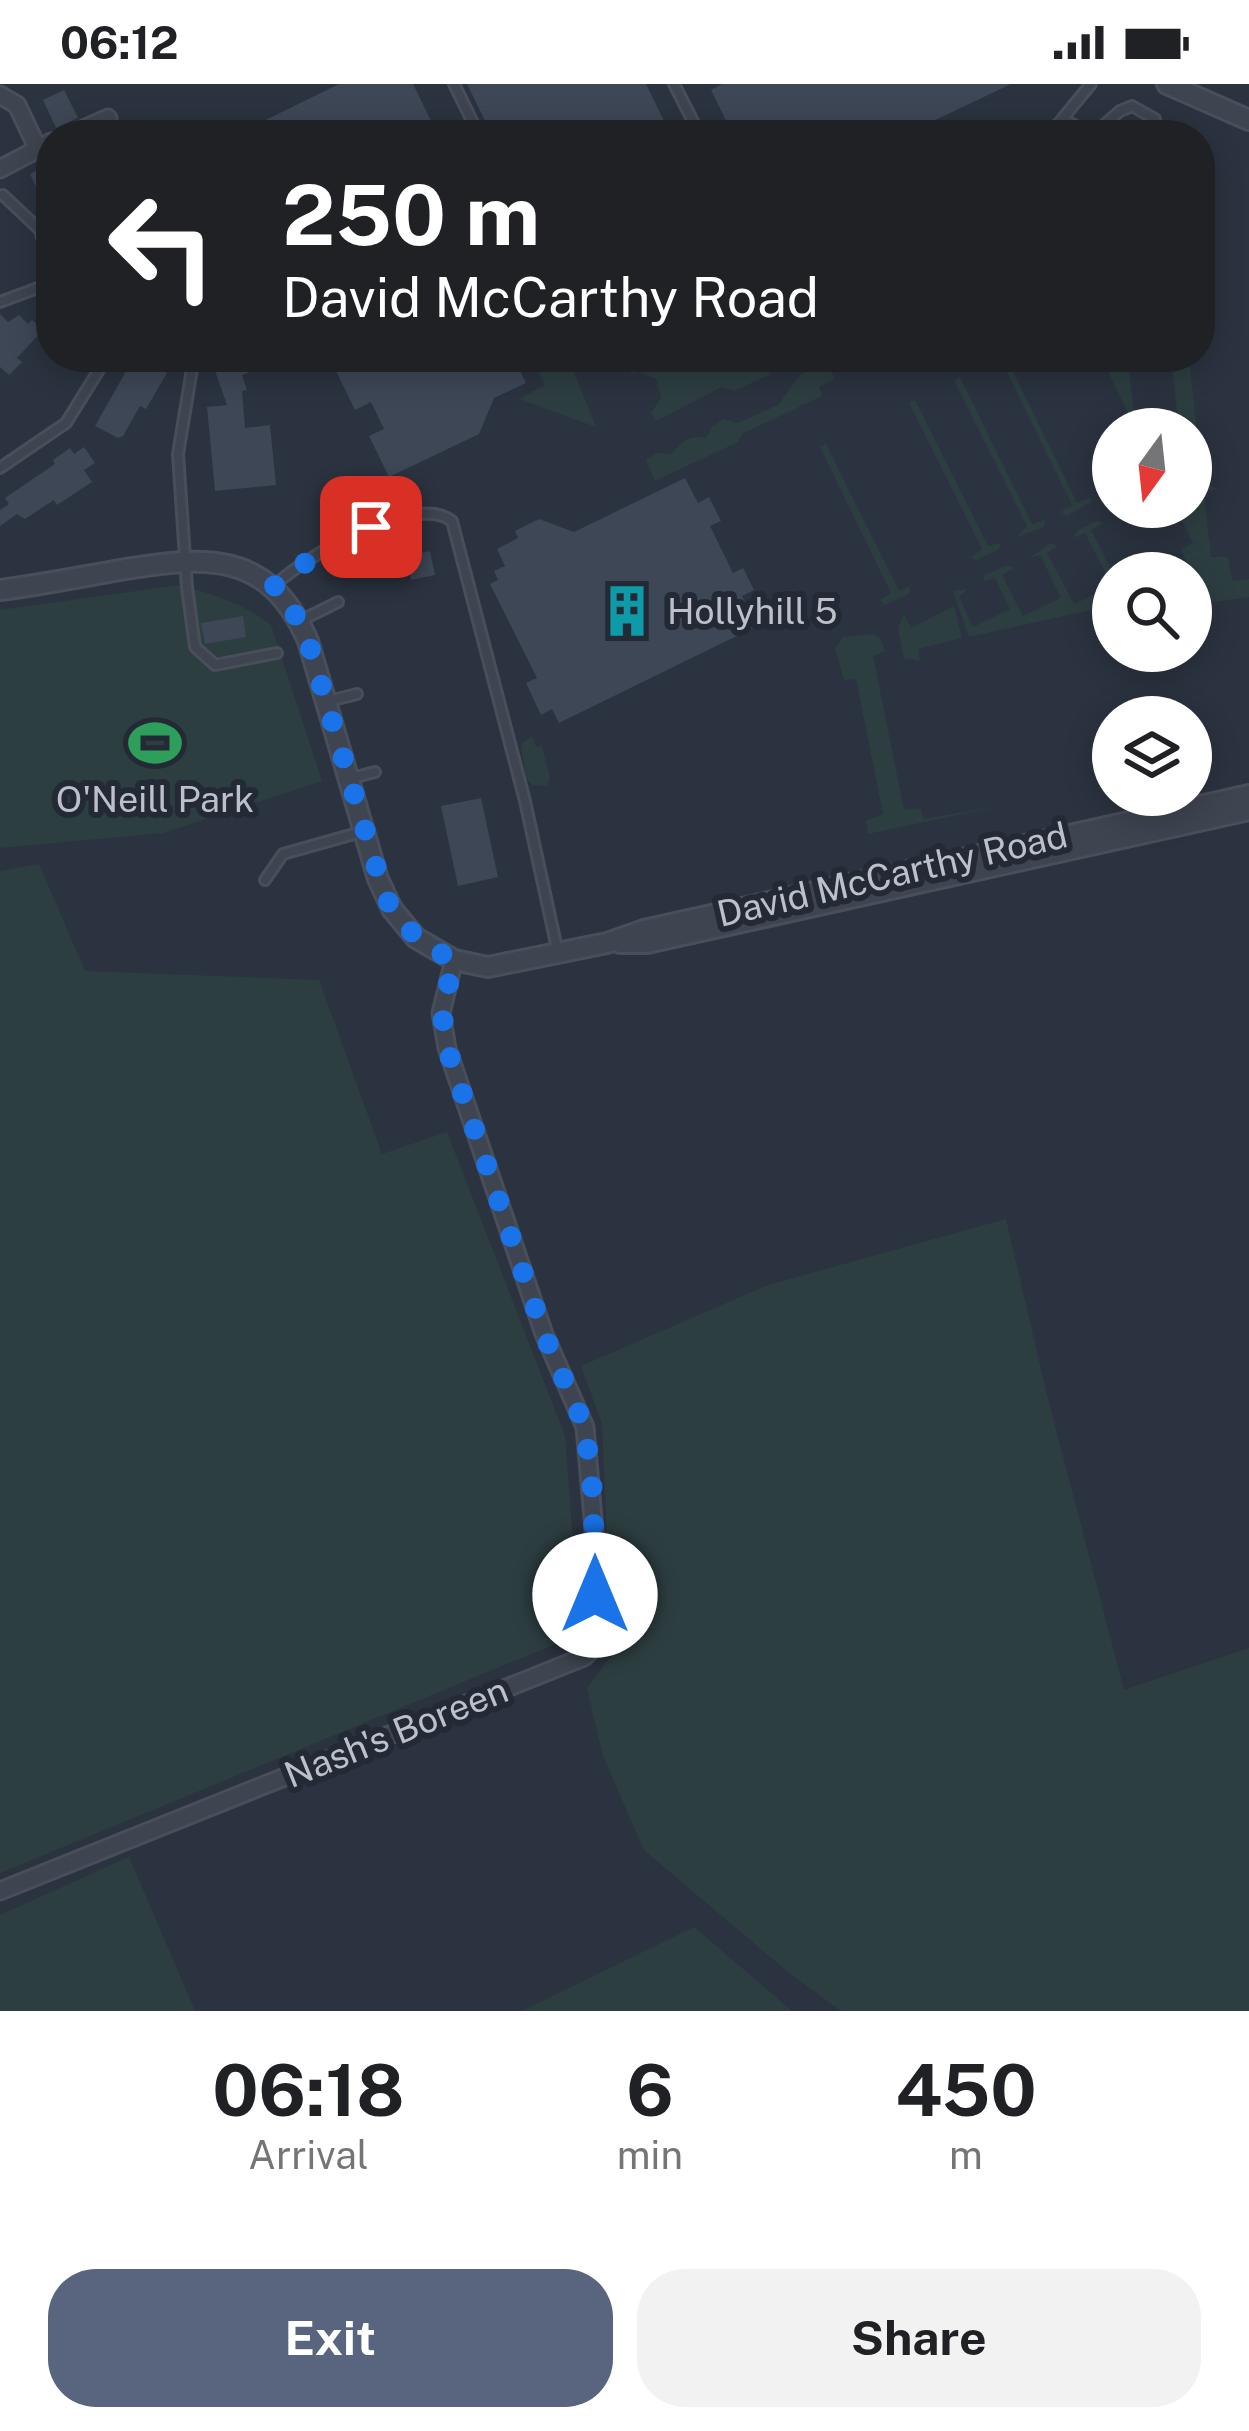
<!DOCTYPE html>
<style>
:root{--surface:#fff;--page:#f2f2f2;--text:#202124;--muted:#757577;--accent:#59657e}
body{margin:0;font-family:"Public Sans",sans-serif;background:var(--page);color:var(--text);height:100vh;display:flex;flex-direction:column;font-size:45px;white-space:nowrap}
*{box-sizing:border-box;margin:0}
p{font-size:39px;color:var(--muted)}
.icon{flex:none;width:66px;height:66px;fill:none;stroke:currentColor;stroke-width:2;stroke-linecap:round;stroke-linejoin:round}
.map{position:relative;height:1927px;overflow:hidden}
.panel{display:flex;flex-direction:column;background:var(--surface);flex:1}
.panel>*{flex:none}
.banner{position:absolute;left:36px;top:36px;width:1179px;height:252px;border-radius:48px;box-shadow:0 6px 30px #0003;background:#202124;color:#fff;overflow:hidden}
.needle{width:78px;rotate:195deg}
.tools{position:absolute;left:1092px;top:324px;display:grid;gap:24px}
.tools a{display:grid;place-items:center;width:120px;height:120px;border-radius:50%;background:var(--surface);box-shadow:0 6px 30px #0003;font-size:60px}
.pin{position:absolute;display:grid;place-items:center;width:102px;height:102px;color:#fff;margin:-51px;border-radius:24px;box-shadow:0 6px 18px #0006}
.me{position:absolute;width:132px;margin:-66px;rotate:0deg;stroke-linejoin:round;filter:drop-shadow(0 0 9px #0008)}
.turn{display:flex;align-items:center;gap:42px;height:252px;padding:0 48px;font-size:54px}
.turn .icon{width:156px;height:156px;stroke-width:2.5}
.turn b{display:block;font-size:84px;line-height:102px}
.eta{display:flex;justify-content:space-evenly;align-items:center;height:204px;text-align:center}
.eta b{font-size:72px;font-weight:700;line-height:84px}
.button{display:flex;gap:24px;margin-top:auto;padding:24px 48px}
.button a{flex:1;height:138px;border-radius:48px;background:var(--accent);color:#fff;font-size:48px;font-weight:700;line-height:138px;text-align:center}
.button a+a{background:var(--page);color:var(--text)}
.status{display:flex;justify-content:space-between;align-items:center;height:84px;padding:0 60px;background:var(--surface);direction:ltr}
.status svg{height:33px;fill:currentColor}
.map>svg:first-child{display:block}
</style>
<div class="status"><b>06:12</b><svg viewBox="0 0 49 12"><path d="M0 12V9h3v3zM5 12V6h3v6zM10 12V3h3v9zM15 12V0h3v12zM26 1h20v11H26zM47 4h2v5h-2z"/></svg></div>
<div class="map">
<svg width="1249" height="1927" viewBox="0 0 1249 1927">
<rect width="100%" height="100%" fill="#2b3340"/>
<path fill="#2d3e41" d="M537,273H568L596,343L519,315L545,301L534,280L539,277Z
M647,273H776L769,291L734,307L722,303L656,337L651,329L661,314L656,295L639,288L631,290L627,283Z
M1006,273L1077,419L1090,414L1092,417L1067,432L1061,428L1072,421L1000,274Z
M1101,273H1127L1136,344L1148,345H1125L1133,339Z
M1171,273H1189L1200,377L1191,378V345H1179Z
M827,278L835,295L819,303L822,312L742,350L738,358L655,397L646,376L657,369L671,370C682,359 688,350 706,354L712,343L724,335L738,339L778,321L800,291Z
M960,293L1032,440L1045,436L1044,443L1017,453L1027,442L954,296Z
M915,316L988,462L1001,459L999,465L977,476L971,473L982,465L909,319Z
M826,360L899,507L910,502L909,510L885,521L880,516L891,509L820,363Z
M1210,401L1218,405L1204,408L1211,473H1228L1232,497L1249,495V513L1191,521V487L1181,466L1193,459L1175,423H1191V403Z
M1097,437L1103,439L1091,446L1113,489V521L969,553L953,507L968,505L959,513L973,543L1010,525L995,494L983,497L984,492L1006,481L1014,484L1002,491L1023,532L1061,514L1040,471L1028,475L1050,459L1058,462L1047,469L1074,520L1112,502L1085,449L1073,454L1078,446Z
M179,501C213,510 242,519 271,541L322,697L163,749L0,764V526Z
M954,522L962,554L918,565L920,577L904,574L898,544L904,530L911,544Z
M874,550L881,555L885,567L873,572L904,726L920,724L924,735L1004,721L868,750L866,737L883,730L856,595L844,596L835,565L843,553Z
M532,652L536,663L542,662L550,694L547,702L533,701L526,694L521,660Z
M39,780L85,887L319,896L382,1070L447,1048L565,1352L580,1550L0,1789V787Z
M1006,1135L1047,1311L1124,1606L1249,1564V1927H841L788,1888L644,1766L603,1672L587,1604L612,1571L602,1340L581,1282L768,1201Z
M129,1773L195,1927H0V1831Z
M694,1843L792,1927H522Z"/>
<path fill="#3d4756" d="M339,0H413L438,51H235Z
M467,0H646L671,51H492Z
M722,0H1011L904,51H733L711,6Z
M64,6L78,34L56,44L43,16Z
M44,83L47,89L51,87V135L30,90Z
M0,230L8,238L19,231L28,240L32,236L43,246L17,274L22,278L9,291L0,283Z
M130,273H160L155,282L167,289L146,325L140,322L123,352L118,354L95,342L125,289L122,287Z
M227,273H250L255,286L242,291L247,306L242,307L245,344L270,341L276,401L215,407L207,323L227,321L212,278Z
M350,273H513L526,299L494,314L479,350L389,393L369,352L384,345L371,318L355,326L333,281Z
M84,363L95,379L84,386L92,398L57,421L54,416L25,435L17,430L0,442V426L9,420L5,414L55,380L53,376L70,364L74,370Z
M685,394L698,419L709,413L721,437L710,442L733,489L743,484L754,506L742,512L757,542L559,639L552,625L541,631L526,599L537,594L490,500L498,496L494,487L505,482L497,465L518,454L515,447L539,435L574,448Z
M430,467L435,491L411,496L406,473Z
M243,532L246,553L205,560L201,539Z
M481,714L498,793L458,802L441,722Z"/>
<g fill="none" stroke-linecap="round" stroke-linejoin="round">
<g stroke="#484e5a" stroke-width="14">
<path id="service" d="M454,0L479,51
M674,0L700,51
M1063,35L1083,46L1097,47L1120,27L1132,22L1155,35L1156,51
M1049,51L1091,0
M3,111L40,146
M51,143L40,146L51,187
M0,218L51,199
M194,273L178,370L187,503L195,563L215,581L277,569
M0,384L66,339L107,273
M274,502C304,473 414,408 452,437L525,717L558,869
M302,536L338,518
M329,617L357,610
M348,695L375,688
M265,796L283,770L361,748"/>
</g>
<g stroke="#484e5a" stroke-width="21">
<path id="minor" d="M0,11L17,21L37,63
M70,51L108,34
M0,85L51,58
M0,1807L584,1573L591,1566L596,1469L585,1343L544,1250L447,964L441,929L454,876"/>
</g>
<g stroke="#484e5a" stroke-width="24">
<path id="tertiary" d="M1167,0L1249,36
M0,506C40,501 80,493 120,486C205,472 268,465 308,557L378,795L392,825L416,854L454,876L488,883L607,859L644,846L1249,711
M620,859H647L1249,726"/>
</g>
<use href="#service" stroke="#3e4550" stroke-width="8"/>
<use href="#minor" stroke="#3e4550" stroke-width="15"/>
<use href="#tertiary" stroke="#3e4550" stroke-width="18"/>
</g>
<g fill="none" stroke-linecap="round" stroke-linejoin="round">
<path stroke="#1a73e8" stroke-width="21" stroke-dasharray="0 37.8" d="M371,443L324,465L273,503L300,537L308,557L385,812C402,843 422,861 454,876L442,929L447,964L544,1250L585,1343L593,1411L595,1511"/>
</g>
<defs>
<g id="building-bare" transform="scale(4.14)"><path d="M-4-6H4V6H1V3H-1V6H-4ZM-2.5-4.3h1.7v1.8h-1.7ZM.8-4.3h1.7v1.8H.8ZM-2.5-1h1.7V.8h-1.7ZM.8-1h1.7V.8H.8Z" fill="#0f9aa8" stroke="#232a36" stroke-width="2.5" paint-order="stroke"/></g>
<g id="stadium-bare" transform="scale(4.14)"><path d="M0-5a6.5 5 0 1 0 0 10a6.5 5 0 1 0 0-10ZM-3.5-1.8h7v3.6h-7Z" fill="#2e9e5b" stroke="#232a36" stroke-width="2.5" paint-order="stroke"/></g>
</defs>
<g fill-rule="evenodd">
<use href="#building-bare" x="627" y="527"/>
<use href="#stadium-bare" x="155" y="659"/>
</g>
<g text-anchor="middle" stroke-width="12" stroke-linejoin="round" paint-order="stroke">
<g font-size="36" fill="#bbc0ca" stroke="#232a36" text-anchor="start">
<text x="667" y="540">Hollyhill 5</text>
<text x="155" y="728" text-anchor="middle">O'Neill Park</text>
</g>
<g font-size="36" fill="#bbc0ca" stroke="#232a36">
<text transform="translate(892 790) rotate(-13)" y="13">David McCarthy Road</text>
<text transform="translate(396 1648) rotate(-22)" y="13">Nash's Boreen</text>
</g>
</g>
</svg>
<div class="tools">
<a><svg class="needle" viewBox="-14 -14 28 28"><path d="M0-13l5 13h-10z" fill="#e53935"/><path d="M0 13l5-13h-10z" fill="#757577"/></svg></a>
<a><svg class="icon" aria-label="search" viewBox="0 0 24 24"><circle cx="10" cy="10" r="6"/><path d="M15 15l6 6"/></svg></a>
<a><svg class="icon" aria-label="layers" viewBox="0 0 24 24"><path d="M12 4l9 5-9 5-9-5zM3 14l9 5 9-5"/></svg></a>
</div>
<div class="pin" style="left:371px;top:443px;background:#d93025"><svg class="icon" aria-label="arrive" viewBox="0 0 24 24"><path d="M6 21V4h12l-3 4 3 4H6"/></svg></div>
<svg class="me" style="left:595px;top:1511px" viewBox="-20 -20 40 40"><circle r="19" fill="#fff"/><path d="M0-13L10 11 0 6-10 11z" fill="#1a73e8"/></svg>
<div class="banner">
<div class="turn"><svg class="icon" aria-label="left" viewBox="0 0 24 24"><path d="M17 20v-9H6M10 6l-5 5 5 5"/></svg><div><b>250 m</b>David McCarthy Road</div></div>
</div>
</div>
<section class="panel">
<div class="eta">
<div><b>06:18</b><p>Arrival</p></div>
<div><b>6</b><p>min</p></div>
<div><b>450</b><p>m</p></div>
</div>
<div class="button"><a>Exit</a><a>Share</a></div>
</section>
